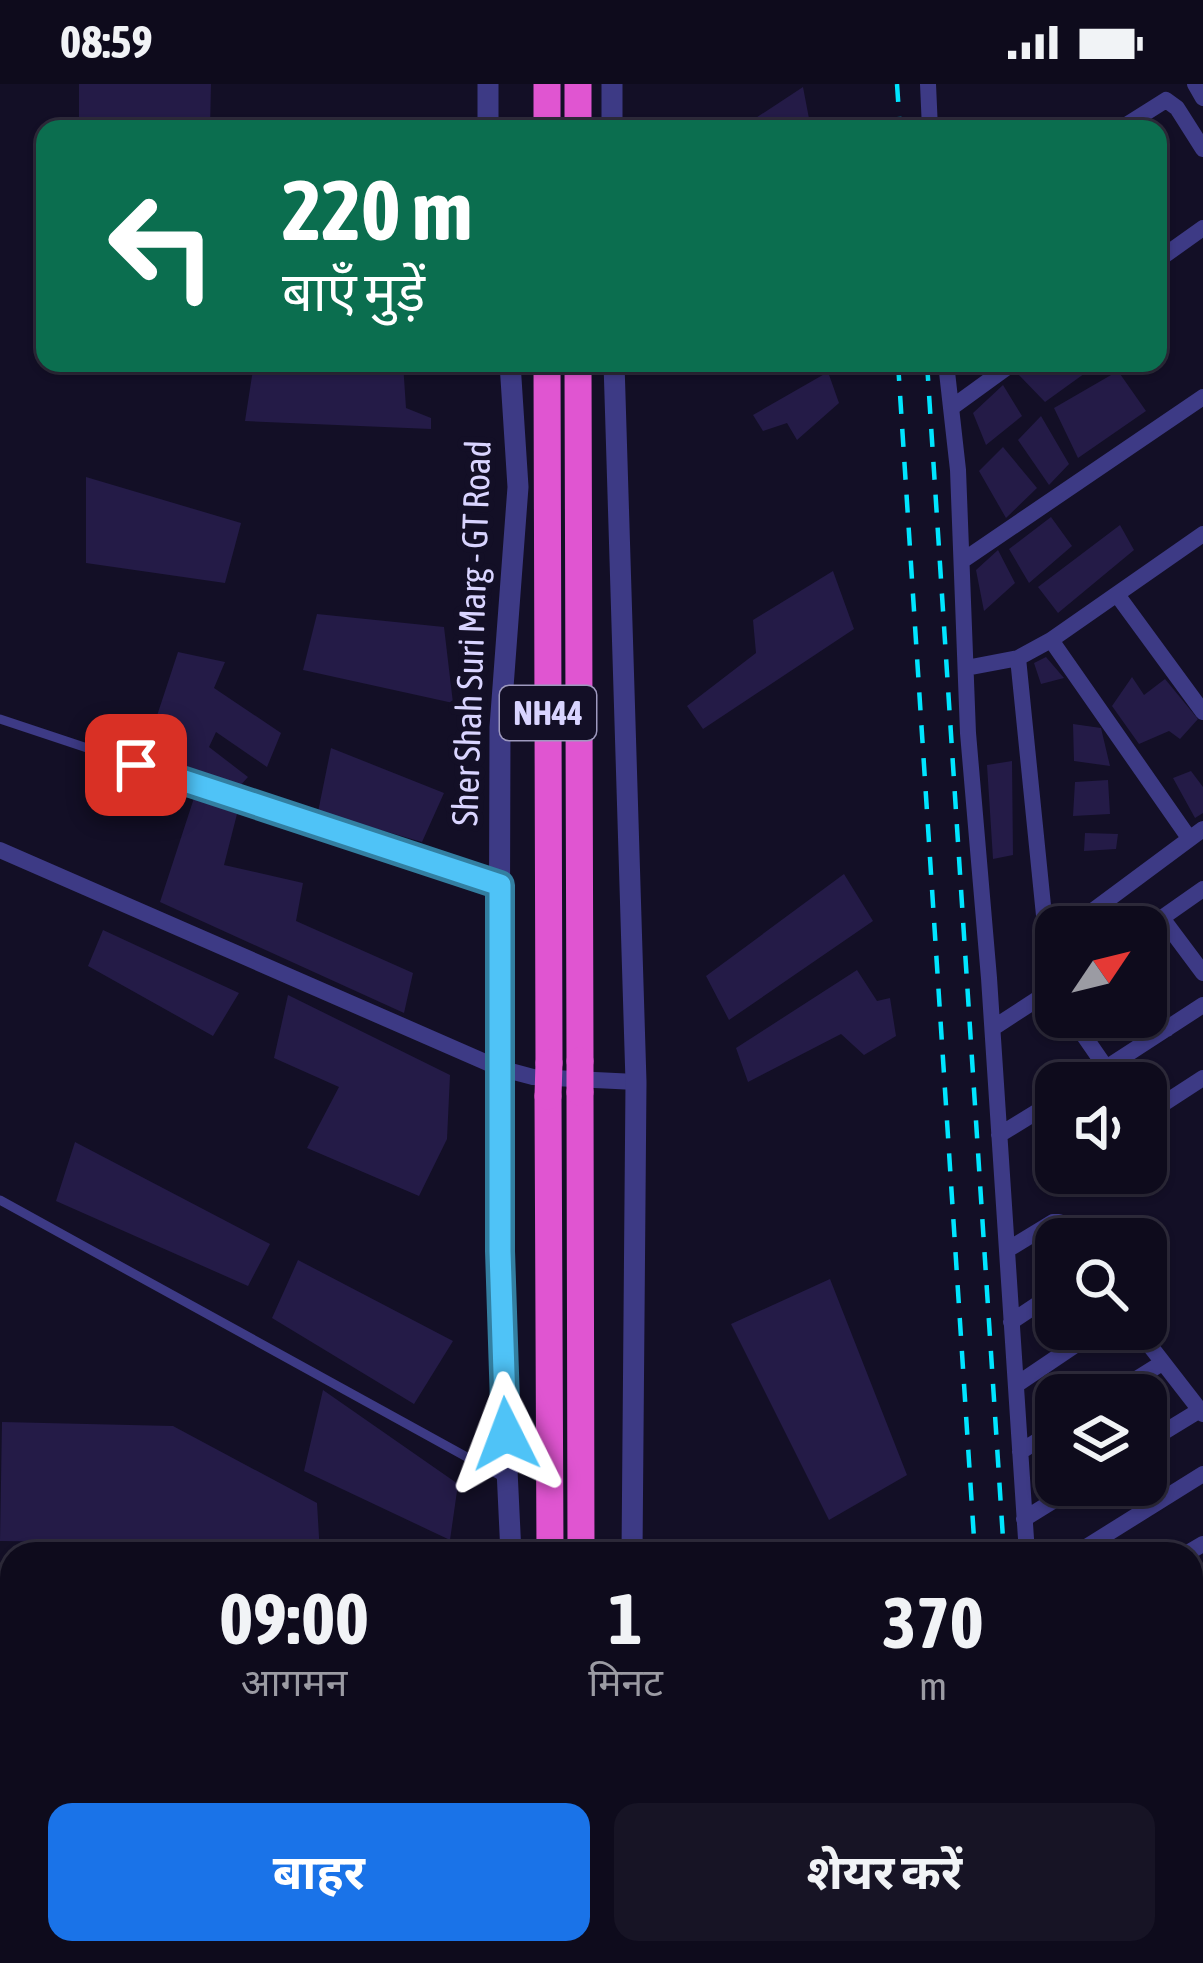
<!DOCTYPE html>
<html lang="hi">
<meta charset="utf-8">
<style>
:root{--surface:#0e0b1c;--page:#171425;--text:#f1f3f6;--muted:#9b9ba3;--line:#2e2b3b;--accent:#1a73e8}
body{margin:0;font-family:"Asap Condensed","Noto Sans Devanagari",sans-serif;background:var(--page);color:var(--text);height:100vh;display:flex;flex-direction:column;font-size:45px;white-space:nowrap}
*{box-sizing:border-box;margin:0}
p{font-size:39px;color:var(--muted)}
.icon{flex:none;width:66px;height:66px;fill:none;stroke:currentColor;stroke-width:2;stroke-linecap:round;stroke-linejoin:round}
.map{position:relative;flex:1;overflow:hidden}
.drawer{position:absolute;left:0px;top:1458px;width:1203px;height:423px;display:flex;flex-direction:column;background:var(--surface);border-radius:36px 36px 0 0;box-shadow:0 3px 9px #0004,0 0 0 3px var(--line)}
.drawer>*{flex:none}
.banner{position:absolute;left:36px;top:36px;width:1131px;height:252px;border-radius:24px;box-shadow:0 3px 9px #0004,0 0 0 3px var(--line);background:#0b6e4f;color:#fff;overflow:hidden}
.needle{width:78px;rotate:55deg}
.tools{position:absolute;left:1035px;top:822px;display:grid;gap:24px}
.tools a{display:grid;place-items:center;width:132px;height:132px;border-radius:24px;background:var(--surface);box-shadow:0 3px 9px #0004,0 0 0 3px var(--line);font-size:60px}
.pin{position:absolute;display:grid;place-items:center;width:102px;height:102px;color:#fff;margin:-51px;border-radius:24px;box-shadow:0 6px 18px #0006}
.me{position:absolute;width:132px;margin:-66px;rotate:357deg;stroke-linejoin:round;filter:drop-shadow(0 0 9px #0008)}
.turn{display:flex;align-items:center;gap:42px;height:252px;padding:0 48px;font-size:54px}
.turn .icon{width:156px;height:156px;stroke-width:2.5}
.turn b{display:block;font-size:84px;line-height:102px}
.eta{display:flex;justify-content:space-evenly;align-items:center;height:204px;text-align:center}
.eta b{font-size:72px;font-weight:700;line-height:84px}
.primary-button{display:flex;gap:24px;margin-top:auto;padding:24px 48px}
.primary-button a{flex:1;height:138px;border-radius:24px;background:var(--accent);color:#fff;font-size:48px;font-weight:700;line-height:138px;text-align:center}
.primary-button a+a{background:var(--page);color:var(--text)}
.status{display:flex;justify-content:space-between;align-items:center;height:84px;padding:0 60px;background:var(--surface);direction:ltr}
.status svg{height:33px;fill:currentColor}
.map>svg:first-child{display:block}
</style>
<div class="status"><b>08:59</b><svg viewBox="0 0 49 12"><path d="M0 12V9h3v3zM5 12V6h3v6zM10 12V3h3v9zM15 12V0h3v12zM26 1h20v11H26zM47 4h2v5h-2z"/></svg></div>
<div class="map">
<svg width="1203" height="1879" viewBox="0 0 1203 1879">
<rect width="100%" height="100%" fill="#130f26"/>
<path fill="#241b47" d="M79,0H211L210,45H79Z
M803,3L811,45H739Z
M254,279H403L406,324L431,334V345L245,337Z
M1033,279H1099L1045,318L1018,290Z
M1118,287L1146,327L1078,374L1054,324Z
M828,288L839,319L797,356L787,339L763,347L753,331Z
M1003,301L1022,332L986,361L973,329Z
M1041,332L1069,380L1049,401L1018,356Z
M1003,363L1037,404L1006,434L979,387Z
M86,393L241,439L225,499L86,479Z
M1051,433L1072,462L1029,499L1009,465Z
M1120,441L1134,466L1058,529L1038,503Z
M998,466L1015,499L984,527L976,486Z
M833,487L854,545L703,645L687,622L756,569L753,536Z
M317,530L444,543L453,619L303,586Z
M178,568L225,578L214,604L281,649L267,683L216,648L209,663L248,693L238,704L146,665Z
M1046,573L1064,594L1041,600L1034,579Z
M1132,593L1144,611L1165,595L1198,635L1180,655L1169,647L1139,660L1112,622Z
M1073,640L1101,644L1110,682L1074,677Z
M331,664L444,709L422,758L318,728Z
M1012,677L1013,771L993,775L987,681Z
M1191,687L1203,703V729L1195,734L1173,694Z
M1108,696L1110,730L1073,732L1075,698Z
M194,714L237,730L224,781L303,799L296,837L413,889L404,929L160,818Z
M1085,749L1118,750L1116,765L1084,767Z
M844,790L873,837L729,936L706,892Z
M103,846L239,909L213,952L88,882Z
M857,886L877,917L890,914L896,952L864,971L841,950L748,998L736,964Z
M288,911L450,991L447,1055L419,1112L307,1064L339,1003L274,974Z
M75,1058L270,1160L248,1202L56,1117Z
M298,1176L453,1257L414,1320L272,1234Z
M830,1195L907,1391L829,1436L731,1240Z
M323,1306L458,1400L450,1456L304,1387Z
M2,1338L173,1342L317,1419L320,1470H173L171,1459L0,1457Z
M0,1645H12V1869H53V1872L32,1874L30,1879H0Z"/>
<g fill="none" stroke-linecap="round" stroke-linejoin="round">
<path stroke="#3d3a85" stroke-width="9" d="M0,635L499,801
M0,1116L503,1393
M0,1616H12"/>
<path stroke="#3d3a85" stroke-width="16" d="M928,0L930,45
M1195,0L1203,14
M1120,45L1166,16L1177,24L1203,65
M1158,176L1203,144
M946,279L958,386L968,649L989,894L1027,1470
M951,324L1013,279
M962,477L1203,313
M1118,512L1203,628
M1051,556L1189,754
M1018,574L1047,861L1056,910
M966,584L1018,574L1051,556L1203,450
M0,766L499,984L533,993L636,998
M1162,834L1203,889
M1071,843L1203,745
M1146,845L1203,805
M1146,914L1167,945
M1071,933L1107,985
M993,944L1056,903
M1083,999L1203,921
M1046,1022L1056,1038
M1146,1031L1203,994
M999,1051L1056,1016
M1007,1166L1053,1138H1059L1073,1155
M1011,1238L1056,1208
M1137,1245L1203,1330
M1016,1301L1099,1245
M1111,1311L1162,1279
M1146,1359L1200,1326
M1020,1368L1056,1345
M1024,1435L1079,1401
M1075,1470L1203,1390
M1186,1470L1203,1460
M1191,1533L1203,1526
M1191,1639L1203,1632
M1191,1704L1203,1716
M1055,1869V1879"/>
<path stroke="#3d3a85" stroke-width="21" d="M488,0V45
M612,45V0
M510,279L518,403L500,643L499,984L501,1259L511,1470
M614,279L636,998L632,1470
M620,1869V1879
M515,1879V1869"/>
<path stroke="#e055d1" stroke-width="27" d="M547,0V45
M578,0V45
M547,279L549,979
M578,279L580,977
M580,1008L581,1470
M548,1012L550,1470
M551,1869V1879
M582,1869V1879"/>
<path stroke="#00e5ff" stroke-width="4.5" stroke-dasharray="18 15" stroke-linecap="butt" d="M897,0L900,45
M898,279L975,1470
M927,279L1004,1470
M1001,1869L1002,1879
M1030,1869V1879"/>
<path stroke="#e055d1" stroke-width="27" d="M580,977V1008
M548,1012L549,979"/>
</g>
<g fill="none" stroke-linecap="round" stroke-linejoin="round">
<g stroke="#337fa1" stroke-width="30">
<path id="route" d="M136,681L500,801V1167L506,1350"/>
</g>
<use href="#route" stroke="#4fc3f7" stroke-width="21"/>
</g>
<g text-anchor="middle" stroke-width="12" stroke-linejoin="round" paint-order="stroke">
<rect fill="#130f26" stroke="#9e99be" stroke-width="3" x="500" y="602" width="96" height="54" rx="9"/>
<g font-size="33" font-weight="bold" fill="#d9d4ff">
<text x="548" y="641">NH44</text>
</g>
<g font-size="36" fill="#d9d4ff" stroke="#130f26">
<text transform="translate(471 549) rotate(-88)" y="13">Sher Shah Suri Marg - GT Road</text>
</g>
</g>
</svg>
<div class="tools">
<a><svg class="needle" viewBox="-14 -14 28 28"><path d="M0-13l5 13h-10z" fill="#e53935"/><path d="M0 13l5-13h-10z" fill="#9b9ba3"/></svg></a>
<a><svg class="icon" aria-label="sound" viewBox="0 0 24 24"><path d="M4 9h4l5-4v14l-5-4H4zM17 9q2 3 0 6"/></svg></a>
<a><svg class="icon" aria-label="search" viewBox="0 0 24 24"><circle cx="10" cy="10" r="6"/><path d="M15 15l6 6"/></svg></a>
<a><svg class="icon" aria-label="layers" viewBox="0 0 24 24"><path d="M12 4l9 5-9 5-9-5zM3 14l9 5 9-5"/></svg></a>
</div>
<div class="pin" style="left:136px;top:681px;background:#d93025"><svg class="icon" aria-label="arrive" viewBox="0 0 24 24"><path d="M6 21V4h12l-3 4 3 4H6"/></svg></div>
<svg class="me" style="left:506px;top:1350px" viewBox="-20 -20 40 40"><path d="M0-17L14 15 0 8-14 15z" fill="#4fc3f7" stroke="#fff" stroke-width="4"/></svg>
<div class="banner">
<div class="turn"><svg class="icon" aria-label="left" viewBox="0 0 24 24"><path d="M17 20v-9H6M10 6l-5 5 5 5"/></svg><div><b>220 m</b>बाएँ मुड़ें</div></div>
</div>
<section class="drawer">
<div class="eta">
<div><b>09:00</b><p>आगमन</p></div>
<div><b>1</b><p>मिनट</p></div>
<div><b>370</b><p>m</p></div>
</div>
<div class="primary-button"><a>बाहर</a><a>शेयर करें</a></div>
</section>
</div>
